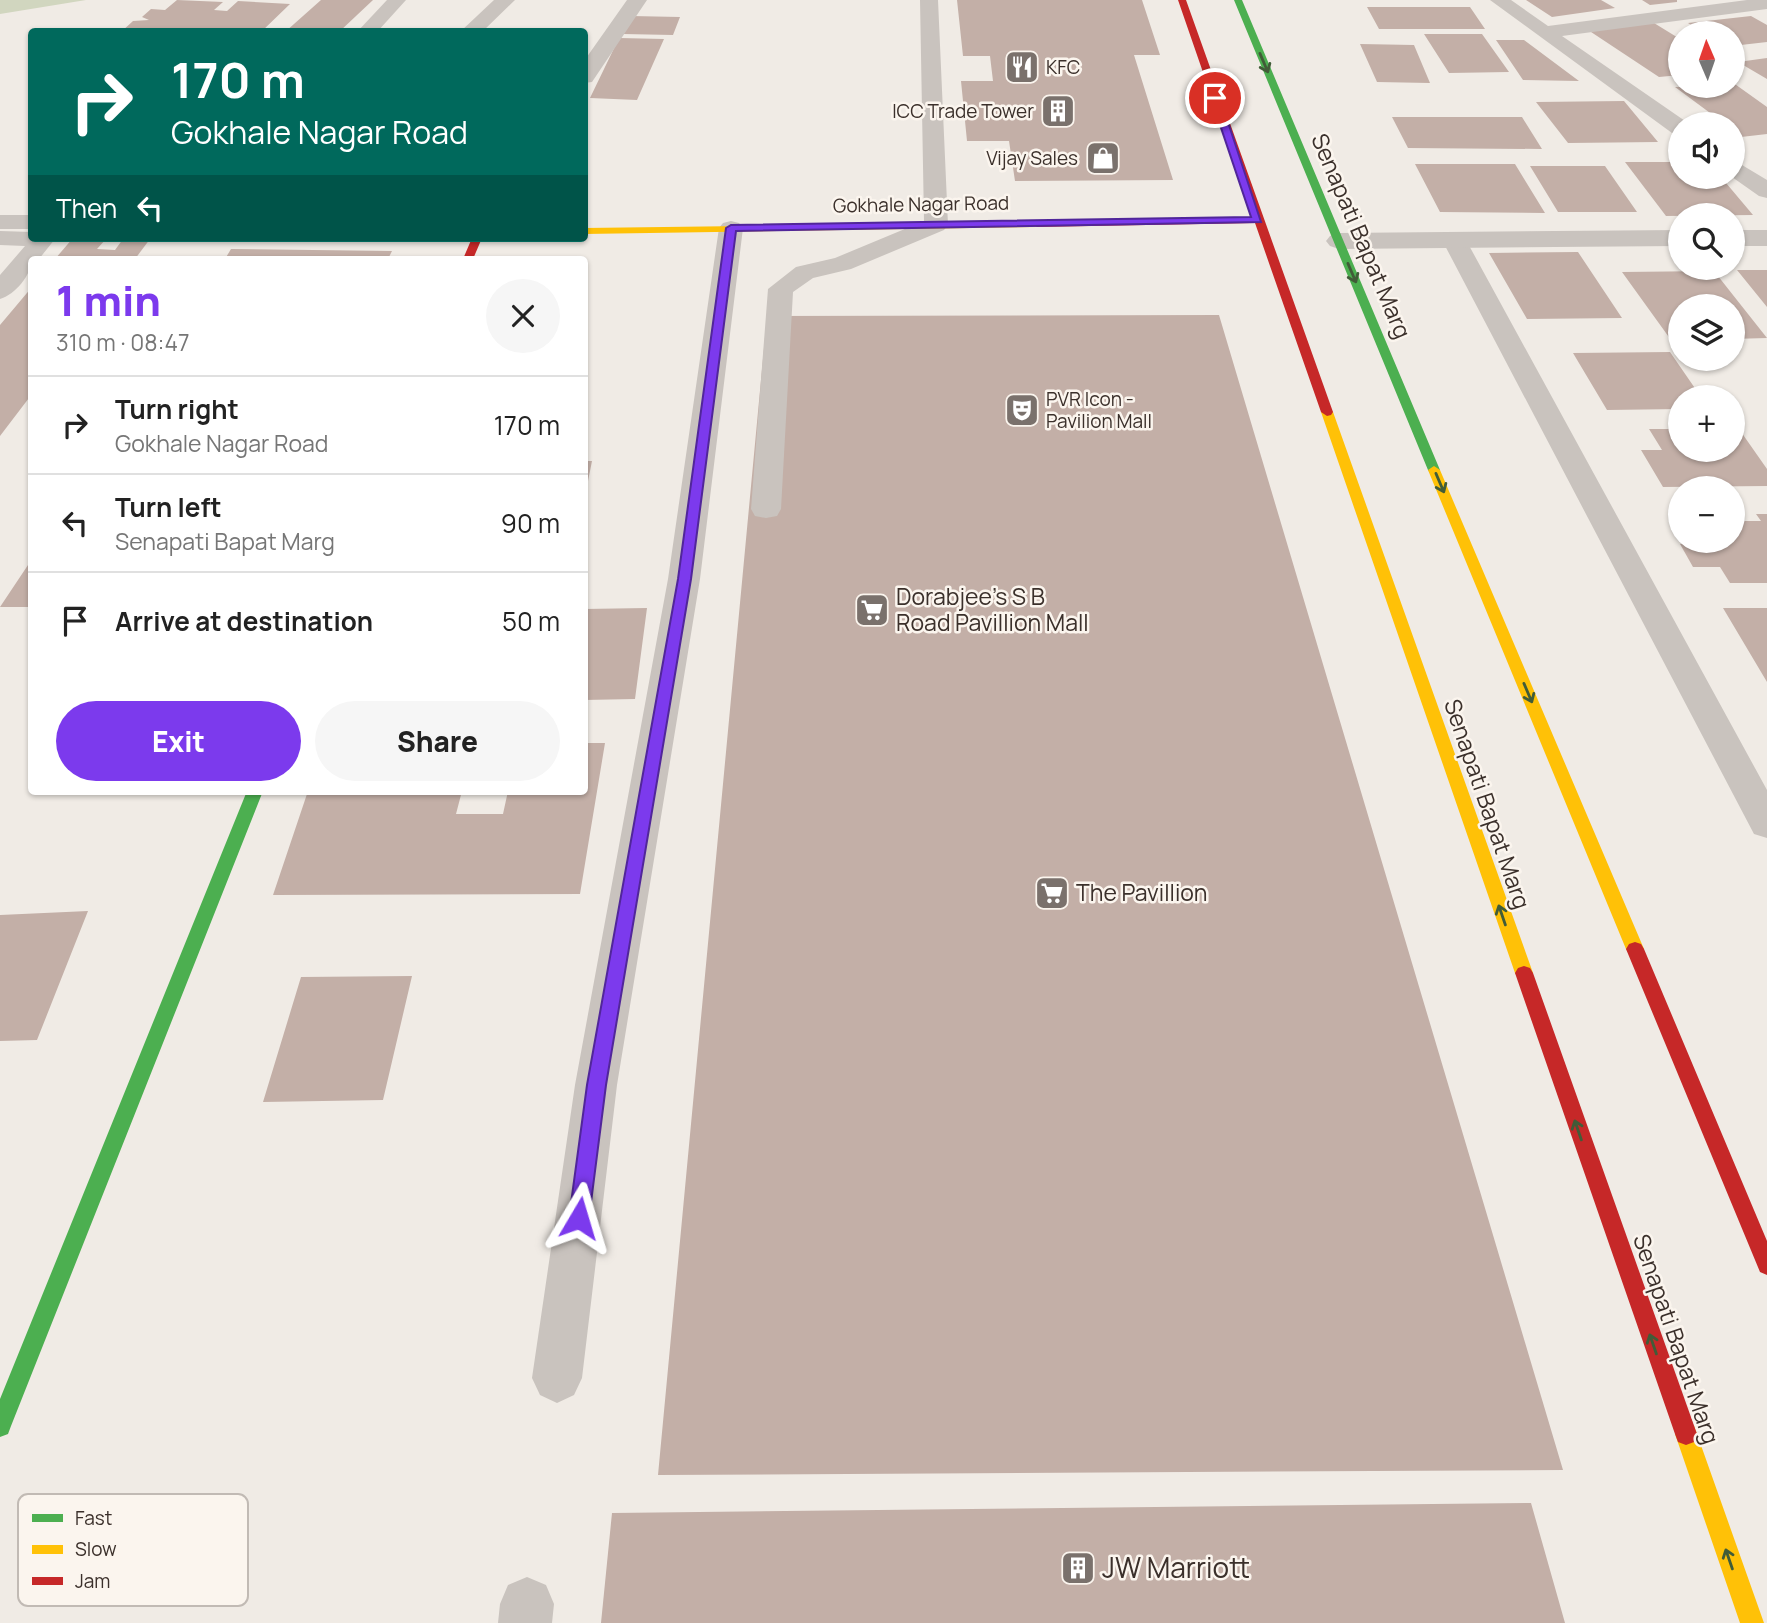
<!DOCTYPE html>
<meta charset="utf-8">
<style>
:root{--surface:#fff;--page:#f6f6f6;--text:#222;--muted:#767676;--line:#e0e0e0;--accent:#7c3aed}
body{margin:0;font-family:Manrope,sans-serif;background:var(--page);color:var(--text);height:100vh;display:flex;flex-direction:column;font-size:26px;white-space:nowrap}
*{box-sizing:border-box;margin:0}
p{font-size:23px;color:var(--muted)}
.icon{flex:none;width:38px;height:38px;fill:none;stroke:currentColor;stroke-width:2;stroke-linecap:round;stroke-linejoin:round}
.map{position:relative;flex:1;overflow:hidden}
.panel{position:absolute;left:28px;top:256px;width:560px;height:539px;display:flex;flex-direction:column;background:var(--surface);border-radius:7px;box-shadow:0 2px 5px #0004}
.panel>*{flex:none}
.hud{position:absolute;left:28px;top:28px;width:560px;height:214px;border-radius:7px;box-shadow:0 2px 5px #0004;background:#00695c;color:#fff;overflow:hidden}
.needle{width:46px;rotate:358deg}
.tools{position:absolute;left:1668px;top:21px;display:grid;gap:14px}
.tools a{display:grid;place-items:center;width:77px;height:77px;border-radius:50%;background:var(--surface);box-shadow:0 2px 5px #0004;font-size:35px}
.pin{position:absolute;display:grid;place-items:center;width:60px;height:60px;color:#fff;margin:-30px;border:4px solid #fff;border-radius:50%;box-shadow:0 2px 7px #0007}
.me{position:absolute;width:77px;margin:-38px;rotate:7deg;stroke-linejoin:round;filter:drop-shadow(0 0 5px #0008)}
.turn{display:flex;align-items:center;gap:24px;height:147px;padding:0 28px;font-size:32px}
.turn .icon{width:91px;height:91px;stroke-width:2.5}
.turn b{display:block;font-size:49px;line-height:60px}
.then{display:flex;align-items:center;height:66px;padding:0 28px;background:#0003;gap:14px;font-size:26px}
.round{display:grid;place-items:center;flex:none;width:74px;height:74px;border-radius:37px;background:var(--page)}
.head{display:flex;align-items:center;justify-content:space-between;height:119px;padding:0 28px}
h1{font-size:42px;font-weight:800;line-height:52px;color:var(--accent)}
.primary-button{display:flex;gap:14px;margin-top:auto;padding:14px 28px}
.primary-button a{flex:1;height:80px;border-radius:42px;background:var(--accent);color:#fff;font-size:28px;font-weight:800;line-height:80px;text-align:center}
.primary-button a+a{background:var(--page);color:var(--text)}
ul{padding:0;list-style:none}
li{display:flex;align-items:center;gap:21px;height:98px;padding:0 28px;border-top:2px solid var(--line)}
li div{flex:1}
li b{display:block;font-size:26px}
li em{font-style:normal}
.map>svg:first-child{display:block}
</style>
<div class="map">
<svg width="1767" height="1623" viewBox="0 0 1767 1623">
<rect width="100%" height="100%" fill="#f0ebe5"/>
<path fill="#d1d6bf" d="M0,0H86L0,14Z"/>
<path fill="#c3afa7" d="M177,0L223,2L214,10L227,11L238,1L290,4L261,32H121L133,21L149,20L142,17L151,9L165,10Z
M321,0H373L339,32H285Z
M957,0H1142L1160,55H1134L1173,180L1015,181L1009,141H967L961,81H993L990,56H963Z
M1526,0H1601L1615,8L1552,17Z
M1642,0H1677V2L1650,5Z
M1367,7H1470L1485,29H1379Z
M631,16L680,17L673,35L623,34Z
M1751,16L1767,25V42L1732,46V33H1704L1688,23Z
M1654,23L1680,39V75L1659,77L1588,30Z
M1424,34H1482L1509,72L1449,73Z
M619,38L664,39L637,100L590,98Z
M1496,40H1524L1579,81L1523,80Z
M1360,44L1414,45L1430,83L1377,82Z
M1767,58V79L1738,62Z
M1732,82L1767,107V134L1741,137L1732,130V124H1725L1675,87L1732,86Z
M1624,101L1658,142L1568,143L1536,102Z
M1392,117H1522L1542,149L1408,148Z
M1625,162H1680V177H1721L1753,215L1666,216Z
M1415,164H1515L1545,213L1440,212Z
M1530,166H1605L1637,212H1558Z
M73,238L106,239L97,249L115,250L123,239H150L135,259H55Z
M231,249L392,251L388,259H225Z
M1578,252L1622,318L1527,319L1489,253Z
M1737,270H1767V307Z
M1714,271L1767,338L1732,339V306H1680V339L1671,340L1622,272Z
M32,287V394L0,436V325Z
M1219,315L1563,1470L658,1475L767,316Z
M1670,352L1701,397H1680V409L1607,410L1573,353Z
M1649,429H1680V450H1732V429H1739L1767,469V486L1663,487L1641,450H1662Z
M584,461H592L586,491L584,490Z
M1756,514H1767V583H1730L1720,567H1693L1680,544L1732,541V521H1761Z
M32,559V607H0Z
M647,608L635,699L584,700V609Z
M1723,608H1767V682Z
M584,743H605L580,894L273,895L308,791H462L456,814H503L508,791H584Z
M88,911L37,1040L0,1041V915Z
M412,976L383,1100L263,1102L301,977Z
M1531,1503L1565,1623H601L612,1513Z"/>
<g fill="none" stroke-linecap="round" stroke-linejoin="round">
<path fill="#c9c3be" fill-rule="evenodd" d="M387,0H406L377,32H357Z
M920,0H938L948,225L944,230L851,269L813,278L793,292L781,509L777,516L766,518L755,516L751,509L768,289L796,267L835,258L924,221Z
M1490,0H1511L1548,26L1747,0H1767V9L1562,36L1688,123L1680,124V134L1672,133Z
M1732,159L1767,180V198L1759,196L1732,177Z
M731,221L739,223L743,228L700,579L617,1085L582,1378L574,1395L557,1403L540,1395L532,1378L575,1085L668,579L719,228L723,223Z
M0,231L32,232V238L55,239L39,259H32C32,274 15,295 0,299V275L25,246L0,245Z
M1454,233L1462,235L1466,240L1767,790V838L1754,834L1442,240L1446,235Z
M527,1577L546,1585L554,1604L552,1623H498L500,1604L508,1585Z"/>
<path fill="#c9c3be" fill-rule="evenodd" d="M494,0H515L482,32H460Z
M627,0H647L592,82L584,83V61Z
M0,215H32V229H0Z
M1680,230V246L1339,249L1330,246L1326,241L1330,236L1339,233Z
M1732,230H1767V246H1732Z"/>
<path fill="#4caf50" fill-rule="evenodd" d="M1234,0H1242L1440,470L1438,473H1430L1428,470Z
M247,791H263L11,1426L8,1434L0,1437V1399Z"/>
<path fill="#ffc107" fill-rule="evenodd" d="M1041,222V226L1037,227L584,234V228Z
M1327,408L1333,412L1533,973L1530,978L1524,980L1518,978L1515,973L1321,412Z
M1434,466L1440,470L1644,949L1641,954L1635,956L1629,954L1626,949L1428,470Z
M1686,1423L1694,1426L1697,1434L1764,1623H1740L1675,1434L1678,1426Z"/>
<path fill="#c62828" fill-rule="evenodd" d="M1178,0H1186L1333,412L1331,415L1327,416L1321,412L1255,223L1037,227L1032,224L1037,221L1253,217Z
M472,238H482L473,259H463Z
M1635,942L1641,944L1644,949L1767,1241V1275L1760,1272L1626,949L1629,944Z
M1524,966L1530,968L1533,973L1697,1434L1694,1442L1686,1445L1678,1442L1675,1434L1515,973L1518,968Z"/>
</g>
<defs><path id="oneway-shaft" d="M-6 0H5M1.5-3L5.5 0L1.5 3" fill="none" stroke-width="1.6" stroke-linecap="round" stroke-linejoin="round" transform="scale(1.75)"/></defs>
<g stroke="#415c38">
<use href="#oneway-shaft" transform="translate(1264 63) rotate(67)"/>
<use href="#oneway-shaft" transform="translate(1352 273) rotate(67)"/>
<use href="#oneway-shaft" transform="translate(1440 483) rotate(67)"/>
<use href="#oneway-shaft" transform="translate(1528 693) rotate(67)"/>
<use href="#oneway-shaft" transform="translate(1502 915) rotate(-109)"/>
<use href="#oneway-shaft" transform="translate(1578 1130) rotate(-109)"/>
<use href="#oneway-shaft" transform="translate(1653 1344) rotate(-109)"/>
<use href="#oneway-shaft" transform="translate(1729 1559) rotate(-109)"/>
</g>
<path fill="#7c3aed" stroke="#51269a" stroke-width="2" d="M1215,95L1220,98L1261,222L736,231L691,579L606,1085L589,1218L586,1225L579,1227L572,1225L569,1218L587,1085L678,579L726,228L731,225L1251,217L1211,98Z"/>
<defs>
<g id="restaurant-square" transform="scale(1.75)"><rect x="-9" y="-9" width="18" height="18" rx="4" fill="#7a716c" stroke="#fbf5ee"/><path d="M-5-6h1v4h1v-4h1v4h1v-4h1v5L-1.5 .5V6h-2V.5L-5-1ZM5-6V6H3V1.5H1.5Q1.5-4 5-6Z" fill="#fff"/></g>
<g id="building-square" transform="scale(1.75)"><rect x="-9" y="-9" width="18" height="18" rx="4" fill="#7a716c" stroke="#fbf5ee"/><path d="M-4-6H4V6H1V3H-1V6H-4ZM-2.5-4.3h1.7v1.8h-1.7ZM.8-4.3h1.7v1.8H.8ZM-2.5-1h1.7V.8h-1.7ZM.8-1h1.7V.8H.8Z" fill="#fff"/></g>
<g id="shop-square" transform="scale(1.75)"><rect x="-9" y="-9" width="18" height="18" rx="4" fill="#7a716c" stroke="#fbf5ee"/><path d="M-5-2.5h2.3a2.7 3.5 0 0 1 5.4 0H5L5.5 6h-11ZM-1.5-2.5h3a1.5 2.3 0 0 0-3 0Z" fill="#fff"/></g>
<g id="theatre-square" transform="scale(1.75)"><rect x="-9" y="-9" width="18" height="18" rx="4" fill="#7a716c" stroke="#fbf5ee"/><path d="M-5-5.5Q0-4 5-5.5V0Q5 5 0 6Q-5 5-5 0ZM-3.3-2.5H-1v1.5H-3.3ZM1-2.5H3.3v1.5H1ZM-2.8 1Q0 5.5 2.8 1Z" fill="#fff"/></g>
<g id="supermarket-square" transform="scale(1.75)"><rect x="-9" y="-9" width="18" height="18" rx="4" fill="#7a716c" stroke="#fbf5ee"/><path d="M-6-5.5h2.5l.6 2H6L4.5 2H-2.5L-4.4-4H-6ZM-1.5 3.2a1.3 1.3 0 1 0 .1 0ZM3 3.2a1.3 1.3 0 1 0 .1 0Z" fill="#fff"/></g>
</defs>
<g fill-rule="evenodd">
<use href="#restaurant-square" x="1022" y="67"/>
<use href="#building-square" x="1058" y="111"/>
<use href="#shop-square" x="1103" y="158"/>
<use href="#theatre-square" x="1022" y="410"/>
<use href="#supermarket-square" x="872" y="610"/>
<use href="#supermarket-square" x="1052" y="893"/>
<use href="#building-square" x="1078" y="1568"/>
</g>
<g text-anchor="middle" stroke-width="5" stroke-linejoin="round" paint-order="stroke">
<g font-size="19" fill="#3b302b" stroke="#fbf5ee" text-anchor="start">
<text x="1046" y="74">KFC</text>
<text x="1034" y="118" text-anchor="end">ICC Trade Tower</text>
<text x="1078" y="165" text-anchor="end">Vijay Sales</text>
<text x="1046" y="406">PVR Icon -<tspan x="1046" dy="22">Pavilion Mall</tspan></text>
</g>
<g font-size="19" fill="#3b302b" stroke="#fbf5ee">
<text transform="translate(921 204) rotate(-1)" y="7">Gokhale Nagar Road</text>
</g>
<g font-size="23" fill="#3b302b" stroke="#fbf5ee">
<text transform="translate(1361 236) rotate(67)" y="8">Senapati Bapat Marg</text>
<text transform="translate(1487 804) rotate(71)" y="8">Senapati Bapat Marg</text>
<text transform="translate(1676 1339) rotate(71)" y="8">Senapati Bapat Marg</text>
</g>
<g font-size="23" fill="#3b302b" stroke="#fbf5ee" text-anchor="start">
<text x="896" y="605">Dorabjee's S B<tspan x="896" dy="26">Road Pavillion Mall</tspan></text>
<text x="1076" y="901">The Pavillion</text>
</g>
<g font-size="28" fill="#3b302b" stroke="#fbf5ee" text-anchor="start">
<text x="1102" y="1578">JW Marriott</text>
</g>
</g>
<rect x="18" y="1494" width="230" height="112" rx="10" fill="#fbf5ee" stroke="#c1bab4" stroke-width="2"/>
<rect x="32" y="1514" width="31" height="8" fill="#4caf50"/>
<rect x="32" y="1545" width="31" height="9" fill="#ffc107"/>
<rect x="32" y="1577" width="31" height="8" fill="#c62828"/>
<g font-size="19" fill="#3b302b">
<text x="75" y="1525">Fast</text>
<text x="75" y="1556">Slow</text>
<text x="75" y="1588">Jam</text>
</g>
</svg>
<div class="tools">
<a><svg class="needle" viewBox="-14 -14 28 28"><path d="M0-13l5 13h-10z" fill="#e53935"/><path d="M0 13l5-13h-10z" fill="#767676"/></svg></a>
<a><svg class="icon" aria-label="sound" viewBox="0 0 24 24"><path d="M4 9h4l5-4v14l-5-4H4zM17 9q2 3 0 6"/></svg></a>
<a><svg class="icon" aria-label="search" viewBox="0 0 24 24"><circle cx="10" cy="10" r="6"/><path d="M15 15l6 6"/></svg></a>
<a><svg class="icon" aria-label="layers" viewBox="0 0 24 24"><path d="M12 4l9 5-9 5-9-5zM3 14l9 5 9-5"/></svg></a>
<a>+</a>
<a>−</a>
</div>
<div class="pin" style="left:1215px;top:98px;background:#d93025"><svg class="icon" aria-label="arrive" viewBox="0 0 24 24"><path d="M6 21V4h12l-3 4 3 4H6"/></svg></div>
<svg class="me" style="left:579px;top:1218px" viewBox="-20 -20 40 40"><path d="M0-17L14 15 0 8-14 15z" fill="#7c3aed" stroke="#fff" stroke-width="4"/></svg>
<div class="hud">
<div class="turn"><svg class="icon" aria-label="right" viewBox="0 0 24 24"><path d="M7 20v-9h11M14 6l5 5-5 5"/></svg><div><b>170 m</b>Gokhale Nagar Road</div></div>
<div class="then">Then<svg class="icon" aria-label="left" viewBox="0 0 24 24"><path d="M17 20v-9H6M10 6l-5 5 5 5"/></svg></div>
</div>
<section class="panel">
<div class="head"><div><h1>1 min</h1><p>310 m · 08:47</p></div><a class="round"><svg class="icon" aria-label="close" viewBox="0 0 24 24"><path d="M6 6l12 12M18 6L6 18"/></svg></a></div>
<ul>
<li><svg class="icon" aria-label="right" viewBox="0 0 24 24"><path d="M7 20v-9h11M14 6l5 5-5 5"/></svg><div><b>Turn right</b><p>Gokhale Nagar Road</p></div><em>170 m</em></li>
<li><svg class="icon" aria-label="left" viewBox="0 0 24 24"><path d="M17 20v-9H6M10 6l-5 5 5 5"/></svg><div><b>Turn left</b><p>Senapati Bapat Marg</p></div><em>90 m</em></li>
<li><svg class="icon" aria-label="arrive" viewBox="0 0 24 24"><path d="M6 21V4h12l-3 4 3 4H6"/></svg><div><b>Arrive at destination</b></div><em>50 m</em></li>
</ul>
<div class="primary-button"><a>Exit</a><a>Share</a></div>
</section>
</div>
